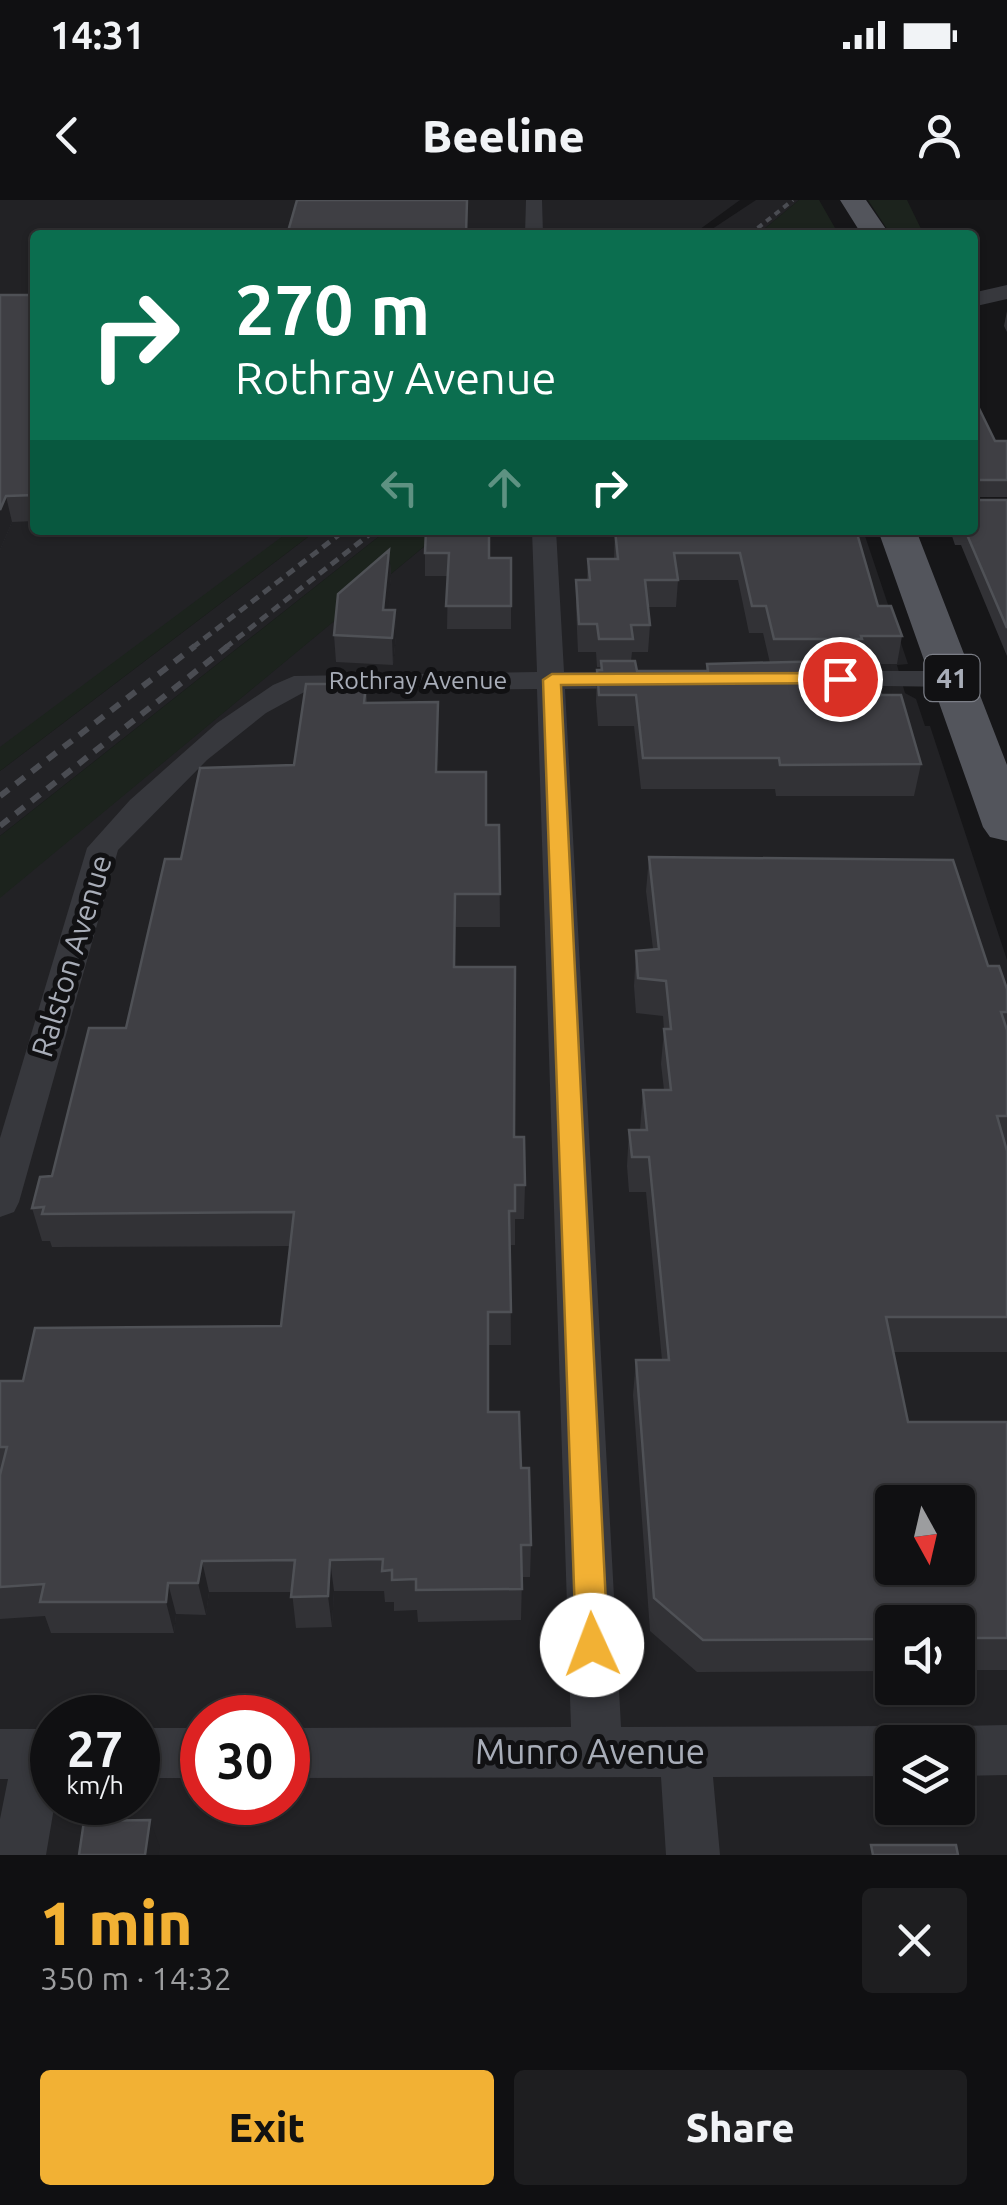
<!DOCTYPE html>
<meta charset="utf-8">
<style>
:root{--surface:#101012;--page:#1e1e20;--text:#f1f3f6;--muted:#9c9d9f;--line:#303032;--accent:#f2b134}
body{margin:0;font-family:Ubuntu,sans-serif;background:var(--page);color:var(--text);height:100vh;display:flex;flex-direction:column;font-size:38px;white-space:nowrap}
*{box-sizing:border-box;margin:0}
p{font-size:32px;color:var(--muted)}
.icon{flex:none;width:55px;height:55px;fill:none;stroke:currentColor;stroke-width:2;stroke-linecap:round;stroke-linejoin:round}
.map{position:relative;height:1655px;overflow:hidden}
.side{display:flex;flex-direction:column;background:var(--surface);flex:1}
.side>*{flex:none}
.top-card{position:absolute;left:30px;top:30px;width:948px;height:305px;border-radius:10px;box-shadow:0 2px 8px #0004,0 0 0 2px var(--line);background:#0b6e4f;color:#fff;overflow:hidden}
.needle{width:65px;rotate:172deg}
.controls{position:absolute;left:875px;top:1285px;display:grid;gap:20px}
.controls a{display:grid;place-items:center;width:100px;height:100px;border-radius:10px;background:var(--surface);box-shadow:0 2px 8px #0004,0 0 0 2px var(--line);font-size:50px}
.speed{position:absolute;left:30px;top:1495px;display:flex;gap:20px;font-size:50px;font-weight:700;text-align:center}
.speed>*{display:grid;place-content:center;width:130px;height:130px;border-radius:50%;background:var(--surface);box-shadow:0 2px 8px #0004,0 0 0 2px var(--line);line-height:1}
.speed small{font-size:25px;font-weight:400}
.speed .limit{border:15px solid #d22;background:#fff;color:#111}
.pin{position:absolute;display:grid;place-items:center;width:85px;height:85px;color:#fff;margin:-42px;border:5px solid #fff;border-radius:50%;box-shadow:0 2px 10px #0007}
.me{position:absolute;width:110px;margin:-55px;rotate:358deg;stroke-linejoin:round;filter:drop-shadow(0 0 8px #0008)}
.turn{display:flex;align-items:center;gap:35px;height:210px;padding:0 40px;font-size:45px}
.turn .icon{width:130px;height:130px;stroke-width:2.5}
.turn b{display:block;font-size:70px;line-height:85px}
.lanes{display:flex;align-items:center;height:95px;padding:0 40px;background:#0003;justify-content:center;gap:50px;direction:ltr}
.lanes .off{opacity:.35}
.round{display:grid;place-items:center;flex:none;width:105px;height:105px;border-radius:10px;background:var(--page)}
.overview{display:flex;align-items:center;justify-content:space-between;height:170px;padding:0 40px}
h1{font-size:60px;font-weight:800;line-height:75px;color:var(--accent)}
.cta{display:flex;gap:20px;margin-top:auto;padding:20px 40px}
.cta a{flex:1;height:115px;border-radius:10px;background:var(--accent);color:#111;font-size:40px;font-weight:800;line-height:115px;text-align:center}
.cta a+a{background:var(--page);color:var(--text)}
.status{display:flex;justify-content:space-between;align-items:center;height:70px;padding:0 50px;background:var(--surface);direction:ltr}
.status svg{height:28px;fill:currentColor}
header{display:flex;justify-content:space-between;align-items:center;height:130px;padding:0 40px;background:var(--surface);font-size:45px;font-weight:800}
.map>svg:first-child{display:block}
</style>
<div class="status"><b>14:31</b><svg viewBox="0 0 49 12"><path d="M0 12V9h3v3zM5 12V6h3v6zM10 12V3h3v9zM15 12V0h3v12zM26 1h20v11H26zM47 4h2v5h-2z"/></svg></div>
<header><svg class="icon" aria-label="back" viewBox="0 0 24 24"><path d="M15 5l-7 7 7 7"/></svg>Beeline<svg class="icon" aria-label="person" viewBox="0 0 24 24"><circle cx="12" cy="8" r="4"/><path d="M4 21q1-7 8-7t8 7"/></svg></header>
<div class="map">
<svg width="1007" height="1655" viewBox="0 0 1007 1655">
<rect width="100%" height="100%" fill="#161618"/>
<path fill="#222225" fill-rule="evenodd" d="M0,0H740L692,35H35V330H305L0,559Z
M756,0H799L757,35H703Z
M317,330H387L0,636V571Z
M444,330H863L908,464L897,465L905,493L916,499L925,526H930L1007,760V1655H0V697ZM892,1302H958V1368H892ZM892,1422H958V1488H892ZM52,1518H138V1602H52ZM202,1518H288V1602H202ZM892,1542H958V1608H892Z"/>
<path fill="#1c231d" d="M799,0H819L839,35H757Z
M868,0H907L924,35H891Z
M291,330H317L0,571V547Z
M387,330H444L0,698V636Z"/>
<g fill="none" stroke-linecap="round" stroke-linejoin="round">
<path fill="#37383d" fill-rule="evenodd" d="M526,0H542L543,35H525Z
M532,330H556L564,472H645L659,480L645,488L565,489L621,1527L892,1526L910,1533L914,1542H892V1576L713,1577L720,1655H666L661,1577L288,1578V1528L571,1527L537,489L308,490L266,513L207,560L118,650L19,1002L14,1012L0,1017V938L87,648L130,600L217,523L273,485L294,476L537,472Z
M827,471H953L967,479L953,487L817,485L813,479L817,473Z
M1007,1525V1575L958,1576V1542H936L940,1533L958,1526Z
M138,1528H202V1578H138Z
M0,1529H52L55,1602L46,1655H0V1619L8,1579H0Z"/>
<path fill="#37383d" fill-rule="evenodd" d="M1007,85V99L972,107V93Z"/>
<path fill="#53555c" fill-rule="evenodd" d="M840,0H866L890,35H862Z
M878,330H916L1007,565V641L990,637L983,627Z"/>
<path stroke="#4a4c52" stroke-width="4" stroke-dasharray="6 5" stroke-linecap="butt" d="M749,35L793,0"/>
<path stroke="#4a4c52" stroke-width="5" stroke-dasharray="9 6" stroke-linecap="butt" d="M192,448L345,330
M225,448L375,330"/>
<path stroke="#4a4c52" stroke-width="6" stroke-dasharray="11 9" stroke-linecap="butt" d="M0,596L195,446
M0,626L228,446"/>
</g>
<path fill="#323236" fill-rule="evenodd" d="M0,95H35V321L12,322L0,350Z
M1007,111V132L1004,126Z
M972,194L995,241H1007V297H973V300H1007V456L961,345H955L950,330H972Z
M426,330L489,358H511V429H447L448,376H425V353Z
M615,330H856L878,406L902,436L897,464H871L881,495L921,564L914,596H776L775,589H641L634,526H598L596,501L597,470H600L601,467H597L596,452H578L576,407V380H587L588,359H614ZM678,380H738L749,433H763L770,463L707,464L706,471H637L631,461L632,452H648L650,425L648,407H676Z
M389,350L391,376L387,410H395L396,436L393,465L336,462L334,435Z
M366,484L367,503L439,534L438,572L486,625H499L500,727H456L455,767L514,937L525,985L524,1019H515V1045H510L511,1145H488V1212L521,1268L531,1345L530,1377H522L521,1420L418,1422L417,1410L394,1411V1402H385L384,1391H334L332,1427L296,1428L292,1392H209L206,1415L176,1414L174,1433H51L45,1416L0,1419V1181H23L281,1126L290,1046L52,1047L50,1041H42L32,1008L52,976L126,828L181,659L294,565Z
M649,657L988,766L1007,789V1152H893L908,1222H1007V1470H958V1422H892V1471L697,1472L650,1431L633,1195L636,1160H662L646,992H629L627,966L629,930H640L643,890H664L661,864L664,830L663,816L636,813L634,786L636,751L653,749L646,691Z"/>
<path fill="#212124" d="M6,296L12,322L0,350V310Z
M389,350L391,376L385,437L383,410Z
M395,410L396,436L393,465L392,438Z
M438,502L439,534L437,604L436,572Z
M455,694L456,727L455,800L454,767Z
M330,1360L334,1391L332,1427L328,1396Z
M202,1361L209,1392L206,1415L198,1383Z
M168,1383L176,1414L174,1433L166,1402Z
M150,1620L160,1647L158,1655H145Z"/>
<path fill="#3f3f44" stroke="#4f5156" stroke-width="2.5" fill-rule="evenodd" d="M297,0H467L466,35H287Z
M0,95H35V295L6,296L0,310Z
M972,194L995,241H1007V280H973V300H1007V428L965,330H972Z
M426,330H489V358H511V406H446L449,353H425Z
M615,330H856L878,406H891L902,436H861L862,439H774L766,406H752L740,353H674L678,380H645L650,425H631L633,439H599L597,424H579L576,380H590L588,359H618Z
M389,350L383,410H395L392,438L334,435L338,394Z
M870,460L881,495H901L921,564L780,565L779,558H643L636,495H599L597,470H602L601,461H635L637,471H708L707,464Z
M306,484H366L364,503L438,502L436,572H486V625H499L500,694H455L454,767H515L514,937H524L525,985H515V1011H509L511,1112H488V1212H519L521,1268H529L531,1345H521L522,1389L416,1390V1379L392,1380V1370L382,1371L383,1359L330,1360L328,1396L291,1397L295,1360L202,1361L198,1383H168L166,1402H40L44,1384L0,1387V1275L7,1247H0V1181H23L35,1128L281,1126L294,1012L42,1014L44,1007L32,1008L40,977L52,976L89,828H126L165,659H181L200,568L294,565Z
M649,657L953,660L988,766H999L1007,789V812H1001L1007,830V916H997L1007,951V1117H886L908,1222H1007V1438H958V1422H892V1439L703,1440L654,1398L636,1160H669L649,957H632L629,930H647L643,890H671L664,829H671L666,781L638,778L636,751L659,749ZM892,1302H958V1368H892Z
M150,1620L145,1655H79L84,1621Z
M871,1645H956L958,1655H873Z"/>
<path fill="#f2b134" stroke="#9d7322" stroke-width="2.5" d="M840,473L846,475V483L561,485L608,1445L603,1455L592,1460L581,1455L576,1445L543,480L552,474Z"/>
<g text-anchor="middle" stroke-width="10" stroke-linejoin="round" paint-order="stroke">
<g font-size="25" fill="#a8adb8" stroke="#111113">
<text x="418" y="489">Rothray Avenue</text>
</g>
<rect fill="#111113" stroke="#7b7e86" stroke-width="2.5" x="924.5" y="455" width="55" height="46" rx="8"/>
<g font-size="28" font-weight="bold" fill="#a8adb8">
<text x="952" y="488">41</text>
</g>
<g font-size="30" fill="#a8adb8" stroke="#111113">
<text transform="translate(72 756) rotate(-73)" y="10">Ralston Avenue</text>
</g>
<g font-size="35" fill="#a8adb8" stroke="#111113">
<text x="590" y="1564">Munro Avenue</text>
</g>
</g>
</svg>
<div class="controls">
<a><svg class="needle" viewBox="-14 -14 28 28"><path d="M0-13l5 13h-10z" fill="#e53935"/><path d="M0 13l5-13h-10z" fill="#9c9d9f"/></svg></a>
<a><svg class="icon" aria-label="sound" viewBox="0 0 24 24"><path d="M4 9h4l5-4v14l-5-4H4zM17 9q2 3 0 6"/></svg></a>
<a><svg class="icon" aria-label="layers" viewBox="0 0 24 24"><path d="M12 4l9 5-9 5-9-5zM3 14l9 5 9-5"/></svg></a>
</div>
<div class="speed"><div>27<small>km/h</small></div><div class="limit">30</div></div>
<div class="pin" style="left:840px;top:479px;background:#d93025"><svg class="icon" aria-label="arrive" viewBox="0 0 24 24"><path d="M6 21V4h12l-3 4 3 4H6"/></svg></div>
<svg class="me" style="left:592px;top:1445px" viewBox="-20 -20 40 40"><circle r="19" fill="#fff"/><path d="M0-13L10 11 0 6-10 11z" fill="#f2b134"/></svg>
<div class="top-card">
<div class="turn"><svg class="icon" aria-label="right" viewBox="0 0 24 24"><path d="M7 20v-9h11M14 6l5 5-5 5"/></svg><div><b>270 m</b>Rothray Avenue</div></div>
<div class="lanes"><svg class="icon off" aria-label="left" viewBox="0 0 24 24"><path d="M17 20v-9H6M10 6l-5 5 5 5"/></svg><svg class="icon off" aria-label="ahead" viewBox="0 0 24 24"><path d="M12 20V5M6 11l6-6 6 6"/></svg><svg class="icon" aria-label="right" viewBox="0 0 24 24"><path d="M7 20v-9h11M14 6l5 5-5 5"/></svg></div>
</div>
</div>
<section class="side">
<div class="overview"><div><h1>1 min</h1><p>350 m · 14:32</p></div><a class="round"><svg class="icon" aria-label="close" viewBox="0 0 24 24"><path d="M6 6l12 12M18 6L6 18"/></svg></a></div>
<div class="cta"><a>Exit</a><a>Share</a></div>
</section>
